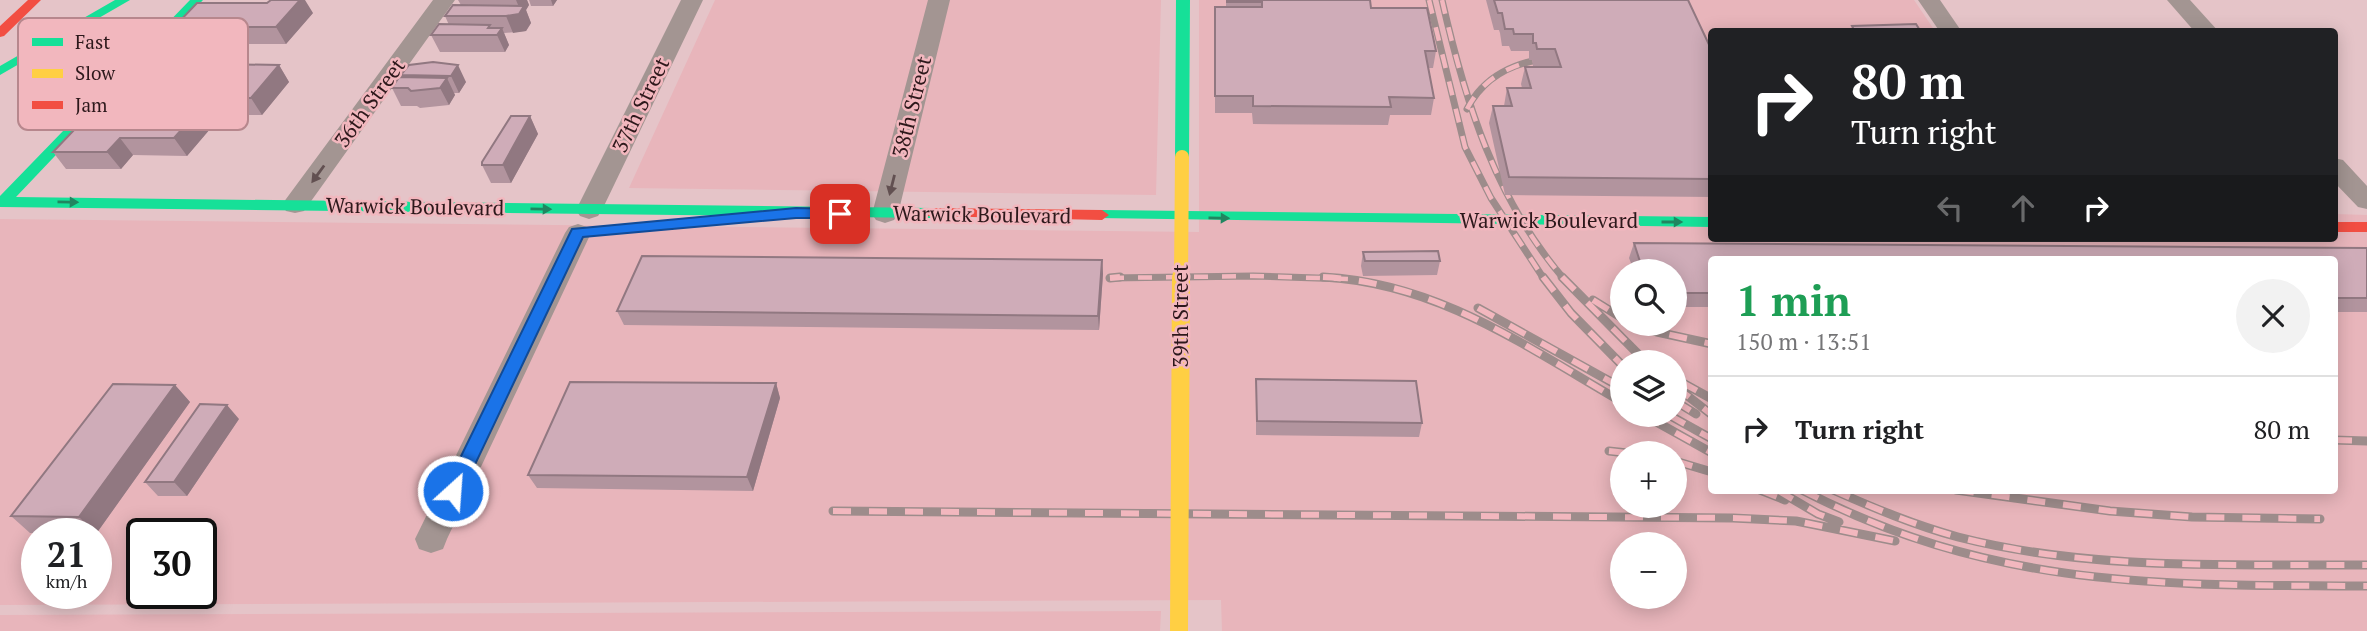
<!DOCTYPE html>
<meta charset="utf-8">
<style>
:root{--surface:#fff;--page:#f2f2f2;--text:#202124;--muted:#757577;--line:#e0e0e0}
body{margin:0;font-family:"PT Serif",serif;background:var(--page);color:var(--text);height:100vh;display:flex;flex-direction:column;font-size:26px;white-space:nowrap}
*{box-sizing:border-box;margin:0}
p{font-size:23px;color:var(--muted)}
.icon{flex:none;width:38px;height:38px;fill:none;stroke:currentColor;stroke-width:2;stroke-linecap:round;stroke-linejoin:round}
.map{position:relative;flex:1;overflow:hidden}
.details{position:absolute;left:1708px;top:256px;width:630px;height:238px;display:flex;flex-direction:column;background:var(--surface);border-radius:7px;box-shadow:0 4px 18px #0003}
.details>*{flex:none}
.top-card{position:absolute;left:1708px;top:28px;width:630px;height:214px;border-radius:7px;box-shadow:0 4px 18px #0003;background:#202124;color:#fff;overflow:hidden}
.controls{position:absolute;left:1610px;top:259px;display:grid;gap:14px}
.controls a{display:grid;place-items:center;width:77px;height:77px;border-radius:50%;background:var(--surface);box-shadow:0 4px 18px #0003;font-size:35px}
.speed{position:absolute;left:21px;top:518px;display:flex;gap:14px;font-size:35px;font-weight:700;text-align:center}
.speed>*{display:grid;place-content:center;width:91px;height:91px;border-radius:50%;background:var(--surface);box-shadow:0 4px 18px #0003;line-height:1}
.speed small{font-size:18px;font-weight:400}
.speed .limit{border:4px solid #111;border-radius:10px;background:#fff;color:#111}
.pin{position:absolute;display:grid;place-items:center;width:60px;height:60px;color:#fff;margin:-30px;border-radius:14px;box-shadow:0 4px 10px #0006}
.me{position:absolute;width:77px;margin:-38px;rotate:26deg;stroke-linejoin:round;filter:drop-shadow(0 0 5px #0008)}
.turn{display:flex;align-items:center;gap:24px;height:147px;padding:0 28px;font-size:32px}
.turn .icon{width:91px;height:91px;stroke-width:2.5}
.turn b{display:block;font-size:49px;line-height:60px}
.lanes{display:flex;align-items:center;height:66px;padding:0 28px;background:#0003;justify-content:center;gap:35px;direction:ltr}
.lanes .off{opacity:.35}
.round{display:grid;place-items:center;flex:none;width:74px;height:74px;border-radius:37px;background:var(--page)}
.headline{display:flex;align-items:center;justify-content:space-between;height:119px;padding:0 28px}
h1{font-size:42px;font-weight:700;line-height:52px;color:#1e9e55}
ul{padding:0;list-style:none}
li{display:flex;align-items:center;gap:21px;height:105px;padding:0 28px;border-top:2px solid var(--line)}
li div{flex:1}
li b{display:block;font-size:26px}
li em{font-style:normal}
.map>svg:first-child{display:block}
</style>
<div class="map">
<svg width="2367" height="631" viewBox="0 0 2367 631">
<rect width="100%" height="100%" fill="#e5c4c8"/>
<path fill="#e8b5bb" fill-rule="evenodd" d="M715,0H1161L1156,195L629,188Z
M1199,0H1914L1935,31L1712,32V238H2334L2335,214L2367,215V631H1222L1221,600L0,605V219L1199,232ZM1712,259H2334V490H1712ZM1622,271H1675V324H1622ZM1622,362H1675V415H1622ZM1622,453H1675V506H1622ZM37,534H96V593H37ZM142,534H201V593H142ZM1622,544H1675V597H1622Z
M1161,611L1160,631H0V615Z"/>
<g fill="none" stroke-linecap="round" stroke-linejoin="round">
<path fill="#a39592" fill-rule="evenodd" d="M433,0H455L304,211L295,213L286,211L282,205L286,199Z
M681,0H703L602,210L598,216L589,219L580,216L576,210Z
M928,0H950L898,214L894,220L885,223L876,220L872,214Z
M1918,0H1940L1962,32H1940Z
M2167,0H2190L2219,32H2195Z
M2334,158L2343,160L2367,186V209L2358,207L2334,182Z
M578,224L587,227L591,233L447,539L443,549L431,553L419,549L415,539L565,233L569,227Z"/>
<path fill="#16e098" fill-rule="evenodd" d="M115,0H130L0,75V66Z
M190,0H203L16,197L931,208L938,213L931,218L0,207V196Z
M1102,210L1712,217V227L1097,218L1095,215Z"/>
<path fill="#f24e42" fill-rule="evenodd" d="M28,0H41L4,36L0,37V26Z
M931,208L1102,210L1109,215L1102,220L926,216L924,213Z
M2334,222H2367V232H2334Z"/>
<g stroke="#9d8c8b" stroke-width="7">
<path id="rail-far1" d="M1429,0L1465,147L1491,198L1544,279
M1442,0C1465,101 1495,199 1564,279
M1467,109C1484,76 1516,61 1552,58
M1110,278L1253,276L1348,279"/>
</g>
<g stroke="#9d8c8b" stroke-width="9">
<path id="rail" d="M1323,277C1438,283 1525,346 1622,402
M1543,277L1571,313L1622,365
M1562,277L1646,362
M1110,278L1120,277
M1593,300L1622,318
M1478,308L1622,388
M1635,324L1657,332L1712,344
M1681,382L1712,399
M1675,386L1712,415
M1675,401L1696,414
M1644,415L1712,453
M1669,415L1712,439
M2334,440L2367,441
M1609,451L1627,453
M1675,461L1712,472
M1760,490L1785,500
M1777,490L1818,514L1839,522
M1802,490C1994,589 2158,585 2367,586
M1833,490C1874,508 1914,525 1958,537C2090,571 2232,564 2367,565
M1956,490L2110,511L2192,517L2320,519
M833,511L1733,518L1796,521L1895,541"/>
</g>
<use href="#rail-far1" stroke="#f2b7be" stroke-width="4.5" stroke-dasharray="14" stroke-linecap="butt"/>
<use href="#rail" stroke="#f2b7be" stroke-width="6" stroke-dasharray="18" stroke-linecap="butt"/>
<path stroke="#16e098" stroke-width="14" d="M1182,157L1183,0"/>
<path stroke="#ffcf43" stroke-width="14" d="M1181,279L1182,157"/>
<path stroke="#ffcf43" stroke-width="18" d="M1179,631L1181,277"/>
</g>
<path fill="#b2949e" d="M458,0H527L529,5L526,10L531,23L526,31L504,33L509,45L505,52H440L431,35L449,25L445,16L461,5Z
M529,0H557L553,6H531Z
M1226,0H1370L1371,8L1436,51L1433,68H1428L1434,98L1431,115H1390L1388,125L1253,124L1252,113H1215V7H1226Z
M1486,0H1688L1712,51V197L1505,195L1489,123L1493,106H1504L1507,88H1522L1521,84L1525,67L1533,66L1532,60H1529V51H1511L1509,46H1502L1500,33L1499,30H1494Z
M313,13L286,44H185L174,27Z
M223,56L228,64L279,65L289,82L262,115H222L187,156L133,155L121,169H66L53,152Z
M433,62L466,82L459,93H454L455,95L449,105L420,108L417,106H401L392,88L402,77L401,75Z
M530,116L538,134L511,183H491L482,165Z
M1634,243L2367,248V312H2334V259H1712V307H1675V271H1634L1629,258Z
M1363,252L1440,261L1437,275L1363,276L1361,266Z
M1102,260L1103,274L1099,330L624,325L617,311Z
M1256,379L1422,423L1419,437L1256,435Z
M776,383L780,398L753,491L537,488L528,475Z
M175,385L190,402L96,534L30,533L11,516Z
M239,419L187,496H158L145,482Z"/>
<path fill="#917881" d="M300,0H305L313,13L286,44L276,27Z
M516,0H527L529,5L526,10L531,23L526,31L513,33L506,16L521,12Z
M551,0H557L553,6Z
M502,28L509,45L505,52L497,35Z
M223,56L234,73L215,64Z
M279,65L289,82L262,115L251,98Z
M458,65L466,82L459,93L451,76Z
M447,78L455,95L449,105L440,88Z
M210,98L222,115L187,156L174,138Z
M530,116L538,134L511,183L503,165Z
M120,138L133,155L121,169L107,152Z
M1102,260L1103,274L1099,330L1098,316Z
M776,383L780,398L753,491L747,477Z
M175,385L190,402L96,534L79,517Z
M227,405L239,419L187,496L174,482Z"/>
<path fill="#cfacb8" stroke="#917881" stroke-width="2" d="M271,0H300L276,27H174L197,3H267Z
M1227,0H1370L1371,8H1427L1436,51H1425L1434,98L1389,97L1391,107L1253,106V96H1215V7H1262V2H1227Z
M1494,0H1688L1712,51V179L1509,177L1493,106H1512L1507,88H1531L1525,67H1561L1555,49H1537L1536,43H1533V34H1514L1513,29H1505L1502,13H1498Z
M453,5L524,6L519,14L506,16H445Z
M439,24L490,25L488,28H502L497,35H431Z
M1916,24L1921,32H1855L1852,26Z
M210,56H223L215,64L279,65L251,98H210L174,138H120L107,152H53L137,64H202Z
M433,62L458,65L451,76L401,75L409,65Z
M399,77L447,78L440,88L411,91L408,88H392Z
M511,116H530L503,165H482V162Z
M1634,243L2367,248V298H2334V259H1712V293H1675V271H1643Z
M1438,251L1440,261H1365L1363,252Z
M642,256L1102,260L1098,316L617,311Z
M1256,379L1416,381L1422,423L1257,421Z
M570,382L776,383L747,477L528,475Z
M113,384L175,385L79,517L11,516Z
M200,404L227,405L174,482H145Z"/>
<defs><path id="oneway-solid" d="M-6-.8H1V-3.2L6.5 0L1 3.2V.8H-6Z" transform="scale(1.75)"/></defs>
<g fill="#625051">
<use href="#oneway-solid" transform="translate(318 174) rotate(126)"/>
<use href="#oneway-solid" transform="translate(892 185) rotate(104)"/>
</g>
<g fill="#208660">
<use href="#oneway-solid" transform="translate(68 202) rotate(1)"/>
<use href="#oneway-solid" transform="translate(541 209) rotate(1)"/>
<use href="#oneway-solid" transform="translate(1219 218) rotate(1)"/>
<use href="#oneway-solid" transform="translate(1672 222)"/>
</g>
<path fill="#1a73e8" stroke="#114b97" stroke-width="2" d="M796,208L840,209L848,214L840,218H796L583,237L460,496L453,499L447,496L444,491L572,229Z"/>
<g text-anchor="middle" stroke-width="5" stroke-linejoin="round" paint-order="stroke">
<g font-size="21" fill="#2d181b" stroke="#f2b7be">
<text transform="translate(370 103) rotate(-54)" y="7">36th Street</text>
<text transform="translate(641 105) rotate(-64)" y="7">37th Street</text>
<text transform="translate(912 107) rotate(-76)" y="7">38th Street</text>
<text transform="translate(415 207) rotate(1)" y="7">Warwick Boulevard</text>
<text transform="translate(982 215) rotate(1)" y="7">Warwick Boulevard</text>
<text x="1549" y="228">Warwick Boulevard</text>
<text transform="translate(1181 316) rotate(-90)" y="7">39th Street</text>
</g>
</g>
<rect x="18" y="18" width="230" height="112" rx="10" fill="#f2b7be" stroke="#b7878d" stroke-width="2"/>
<rect x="32" y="38" width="31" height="8" fill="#16e098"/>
<rect x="32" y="69" width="31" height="9" fill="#ffcf43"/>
<rect x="32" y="101" width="31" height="8" fill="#f24e42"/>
<g font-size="19" fill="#2d181b">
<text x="75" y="49">Fast</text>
<text x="75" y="80">Slow</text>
<text x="75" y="112">Jam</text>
</g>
</svg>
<div class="controls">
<a><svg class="icon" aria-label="search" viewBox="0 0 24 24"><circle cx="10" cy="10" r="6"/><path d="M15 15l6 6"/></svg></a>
<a><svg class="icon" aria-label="layers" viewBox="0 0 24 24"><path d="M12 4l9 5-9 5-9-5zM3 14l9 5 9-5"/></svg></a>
<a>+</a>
<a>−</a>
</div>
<div class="speed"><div>21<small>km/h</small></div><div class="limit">30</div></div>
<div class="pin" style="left:840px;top:214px;background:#d93025"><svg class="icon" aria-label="arrive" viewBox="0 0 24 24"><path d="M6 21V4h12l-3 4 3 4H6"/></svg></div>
<svg class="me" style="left:453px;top:491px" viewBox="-20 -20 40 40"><circle r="17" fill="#1a73e8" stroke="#fff" stroke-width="3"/><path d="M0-11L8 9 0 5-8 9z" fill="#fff"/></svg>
<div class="top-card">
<div class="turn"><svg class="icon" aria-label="right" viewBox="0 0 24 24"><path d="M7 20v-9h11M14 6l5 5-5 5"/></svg><div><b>80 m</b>Turn right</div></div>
<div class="lanes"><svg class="icon off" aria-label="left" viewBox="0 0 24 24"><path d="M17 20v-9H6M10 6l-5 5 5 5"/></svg><svg class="icon off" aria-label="ahead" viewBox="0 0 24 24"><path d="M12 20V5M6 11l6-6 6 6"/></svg><svg class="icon" aria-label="right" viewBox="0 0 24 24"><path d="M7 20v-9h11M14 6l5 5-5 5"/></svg></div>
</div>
<section class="details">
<div class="headline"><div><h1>1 min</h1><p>150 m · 13:51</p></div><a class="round"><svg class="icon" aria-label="close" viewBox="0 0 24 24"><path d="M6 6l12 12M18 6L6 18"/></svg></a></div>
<ul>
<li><svg class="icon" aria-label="right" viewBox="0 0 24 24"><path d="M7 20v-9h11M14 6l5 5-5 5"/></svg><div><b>Turn right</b></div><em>80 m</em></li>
</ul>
</section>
</div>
